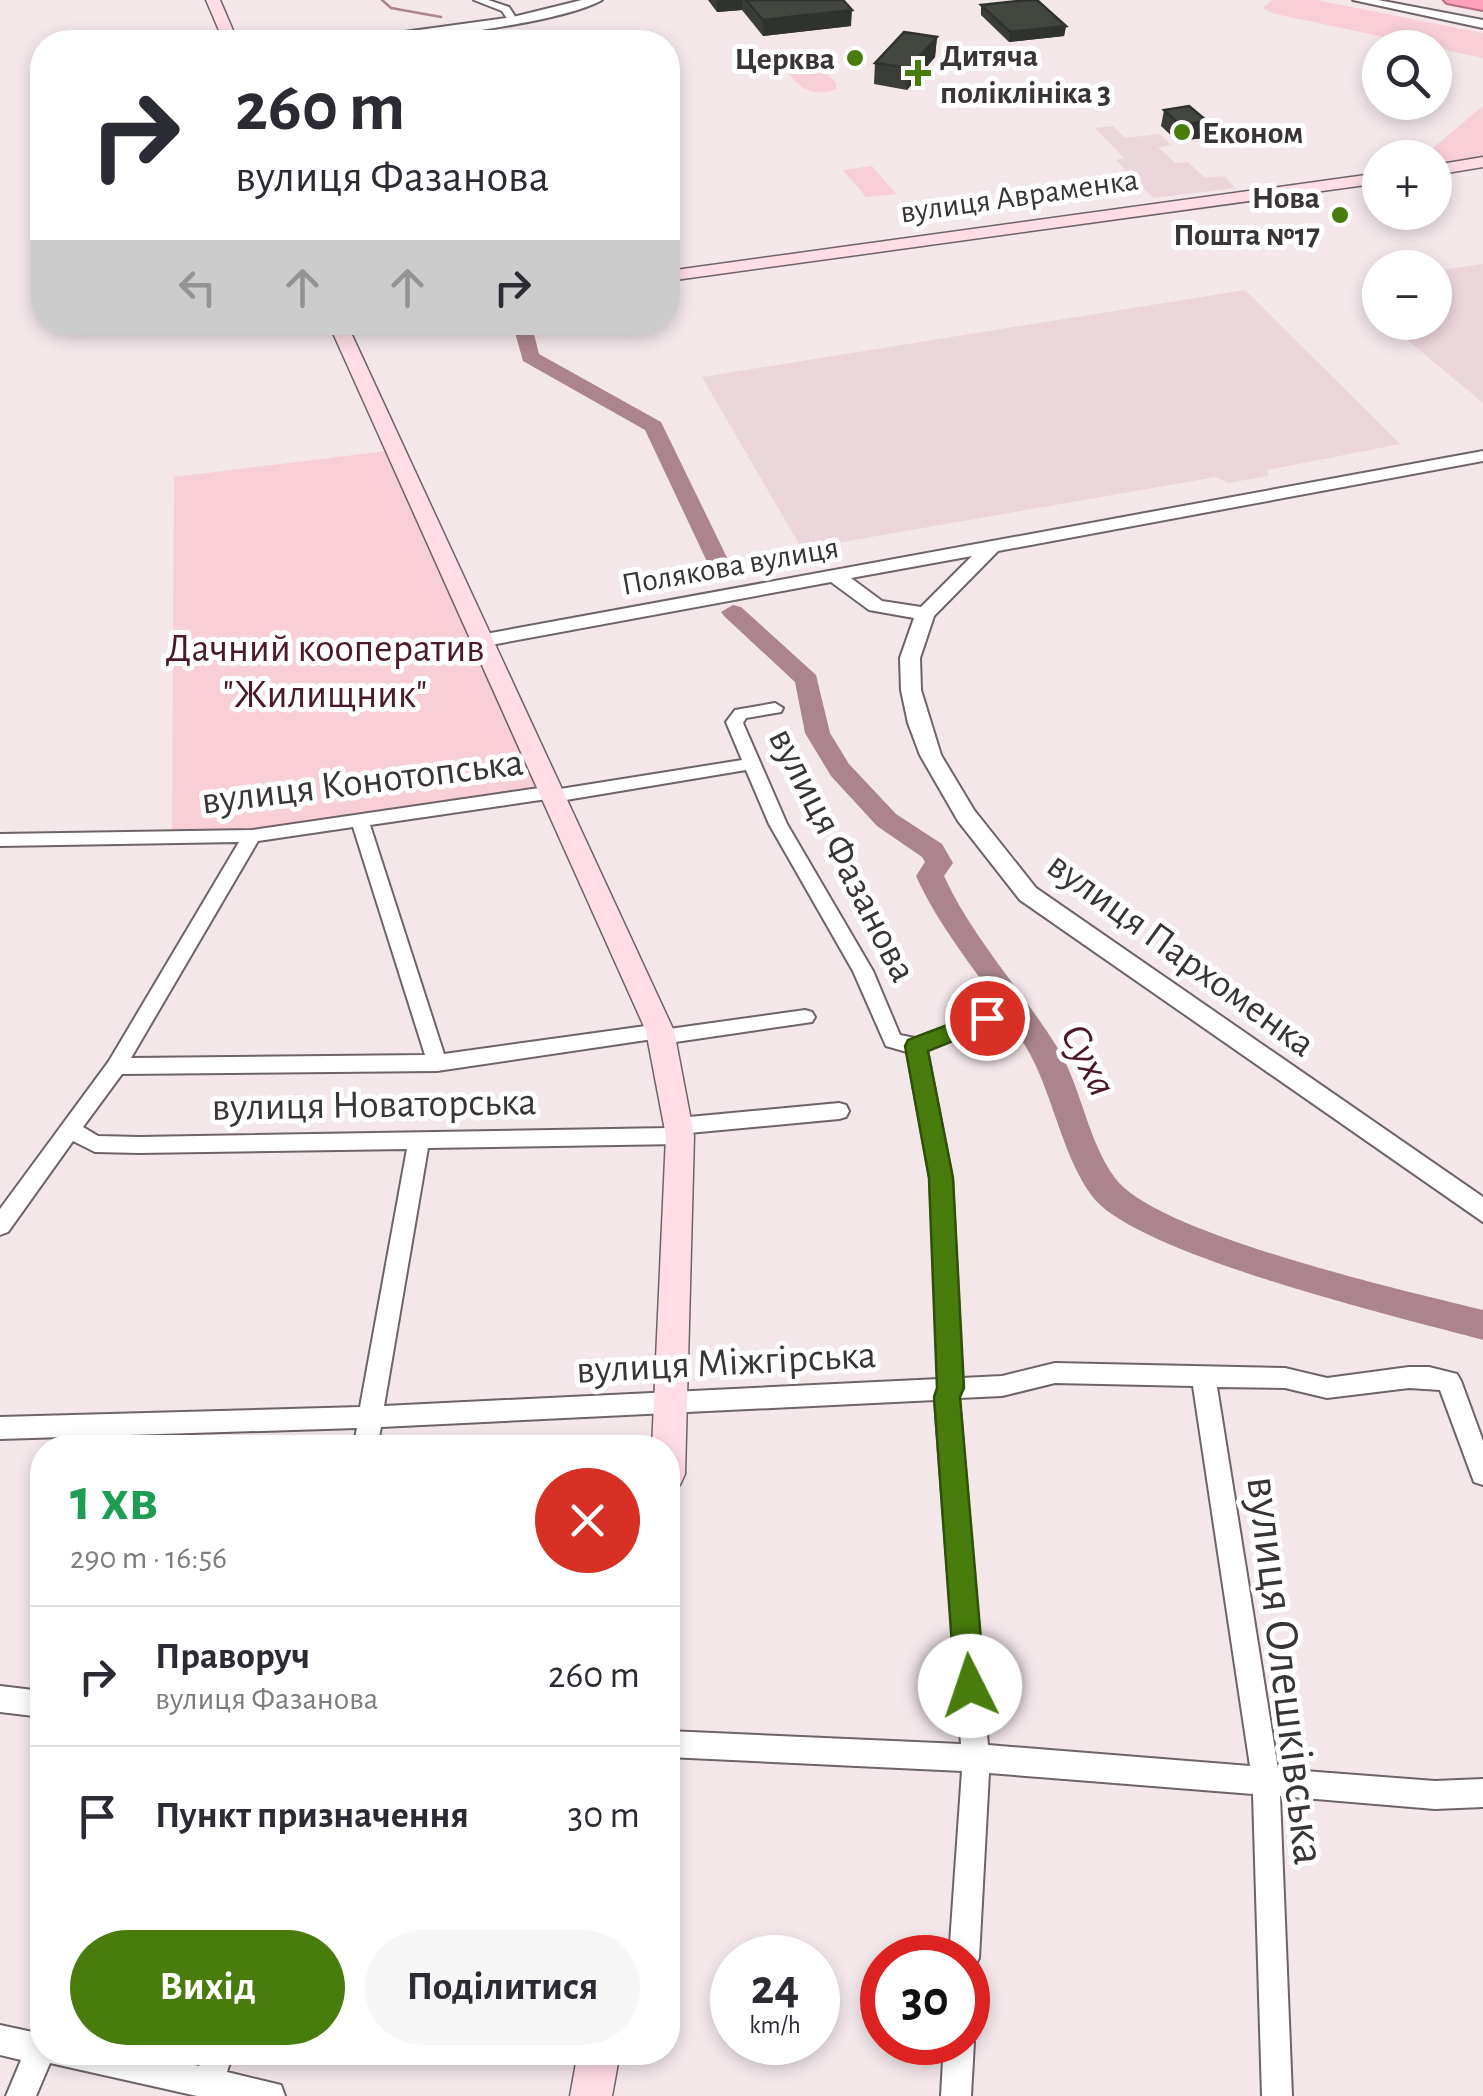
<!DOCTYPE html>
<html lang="uk">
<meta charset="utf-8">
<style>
:root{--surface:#fff;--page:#f7f7f7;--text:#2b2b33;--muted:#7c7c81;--line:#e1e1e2;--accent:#487c0c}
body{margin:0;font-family:"Alegreya Sans",sans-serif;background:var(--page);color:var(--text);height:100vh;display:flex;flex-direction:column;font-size:38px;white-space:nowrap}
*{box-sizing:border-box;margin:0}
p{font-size:32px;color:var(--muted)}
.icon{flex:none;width:55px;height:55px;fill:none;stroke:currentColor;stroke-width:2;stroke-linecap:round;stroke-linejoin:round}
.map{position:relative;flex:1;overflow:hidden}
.drawer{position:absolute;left:30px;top:1435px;width:650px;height:630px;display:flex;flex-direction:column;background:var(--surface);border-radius:40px;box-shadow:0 5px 15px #0003}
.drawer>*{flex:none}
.top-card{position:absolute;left:30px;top:30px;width:650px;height:305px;border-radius:40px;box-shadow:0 5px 15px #0003;background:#fff;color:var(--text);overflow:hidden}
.controls{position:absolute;left:1362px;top:30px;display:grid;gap:20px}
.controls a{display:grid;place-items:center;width:90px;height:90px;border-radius:50%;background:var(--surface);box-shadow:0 5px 15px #0003;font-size:50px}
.speed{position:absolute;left:710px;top:1935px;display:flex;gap:20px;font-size:50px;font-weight:700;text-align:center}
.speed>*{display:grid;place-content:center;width:130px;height:130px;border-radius:50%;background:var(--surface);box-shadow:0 5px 15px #0003;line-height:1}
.speed small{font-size:25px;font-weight:400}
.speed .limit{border:15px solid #d22;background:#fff;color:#111}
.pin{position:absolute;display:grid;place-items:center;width:85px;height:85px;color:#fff;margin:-42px;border:5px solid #fff;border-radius:50%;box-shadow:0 2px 10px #0007}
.me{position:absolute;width:110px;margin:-55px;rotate:356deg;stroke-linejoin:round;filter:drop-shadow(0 0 8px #0008)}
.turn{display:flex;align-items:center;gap:35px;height:210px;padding:0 40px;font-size:45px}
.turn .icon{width:130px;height:130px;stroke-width:2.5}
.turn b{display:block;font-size:70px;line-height:85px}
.lanes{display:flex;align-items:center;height:95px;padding:0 40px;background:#0003;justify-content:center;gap:50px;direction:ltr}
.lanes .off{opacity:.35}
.round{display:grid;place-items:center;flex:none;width:105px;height:105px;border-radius:52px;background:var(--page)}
.summary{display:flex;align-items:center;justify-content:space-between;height:170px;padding:0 40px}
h1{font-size:60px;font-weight:600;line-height:75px;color:#1e9e55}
.button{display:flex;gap:20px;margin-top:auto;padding:20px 40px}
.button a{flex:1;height:115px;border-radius:60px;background:var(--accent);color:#fff;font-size:40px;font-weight:600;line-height:115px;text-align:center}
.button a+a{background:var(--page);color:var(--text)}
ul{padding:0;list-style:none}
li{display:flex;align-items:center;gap:30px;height:140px;padding:0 40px;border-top:2px solid var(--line)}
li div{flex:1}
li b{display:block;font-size:38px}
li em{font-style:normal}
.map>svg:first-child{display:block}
</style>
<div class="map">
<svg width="1483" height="2096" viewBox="0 0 1483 2096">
<rect width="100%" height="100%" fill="#f3e7ea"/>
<path fill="#ebd6db" d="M1113,126L1125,138L1160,134L1171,145L1158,147L1175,163L1188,162L1205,178L1224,176L1236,188L1153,198L1116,160L1124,158L1095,128Z
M1483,264V403L1387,323L1435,322V271Z
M1245,290L1400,444L1267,470L1268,476L1228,483L1216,477L802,549L702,377Z"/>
<path fill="#f8ced7" d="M1272,0H1316L1483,33V58L1271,13L1263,8Z
M790,53L810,55L836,83V89C807,100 796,82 778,62L780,57Z
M1483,106V157L1435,164V158H1421Z
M872,166L896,194L866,197L843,170Z
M395,450L554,796L252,836L172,838L174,477Z"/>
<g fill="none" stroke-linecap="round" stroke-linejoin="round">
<path stroke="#ab848d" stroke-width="2.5" d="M382,0L391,8L441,17"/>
<path fill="#ab848d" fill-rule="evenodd" d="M512,322H531L539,354L661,422L733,570L730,575H714L711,570L645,430L523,361Z
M733,605L741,607L816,675L830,733L849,764L896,814L942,844L953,863L944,876C973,939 1021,989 1057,1047C1081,1085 1087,1140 1115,1178C1155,1234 1410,1292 1483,1310V1340C1405,1319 1134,1254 1092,1196C1063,1157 1053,1097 1031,1056C997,993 946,942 916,876L925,862L922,857L877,826L831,776L805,733L795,682L725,617L721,612Z"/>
<g stroke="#6e6366" stroke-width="4">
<path id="minor" d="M474,0H488L509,7L518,21L510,23L502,11Z
M775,703L783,708L781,712L746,718L743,723L787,824L873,971L900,1035L915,1038L987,1011L997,1018L994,1023L927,1050L952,1178L962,1378L1002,1376L1055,1363L1285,1368L1327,1378L1409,1367H1429L1457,1374L1461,1381L1483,1441V1485L1474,1482L1471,1474L1440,1390L1409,1388L1327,1398L1285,1388L1217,1387L1278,1769L1435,1781L1483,1779V1807L1435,1809L1280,1796L1292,2096H1262L1253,1794L989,1773L979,1958L974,1968L968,1971V1958H949L962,1771L668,1757V1731L961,1744L935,1400L381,1427L377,1448H353L357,1428L0,1439V1417L360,1407L407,1149L139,1153L95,1152L73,1141L8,1232L0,1235V1209L109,1061L239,842L0,846V834L252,830L553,786L560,789L742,760L726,722L735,710ZM746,770L769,824L853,971L886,1046L907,1052L930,1178L939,1379L384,1406L428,1148L680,1144L687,1142L689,1133L839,1119L846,1117L849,1111L846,1105L839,1103L678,1118L671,1120L669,1128L139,1137L98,1136L83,1127L122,1074L437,1071L653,1039L662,1044L812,1022L815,1017L812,1012L805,1010L669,1029L660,1024L444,1054L370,825L547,799L554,802ZM353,827L425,1055L131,1058L258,841ZM1055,1383L1193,1386L1250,1766L988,1745L959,1398L1002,1396Z
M0,1686L42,1691V1717L0,1712Z
M0,2025L42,2034V2052H134L199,2066L203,2052H233L227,2072L281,2085L285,2096H197L50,2063L36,2096H6L21,2060L0,2055Z
M968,2031L974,2042L971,2096H941L944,2042H968Z"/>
</g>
<g stroke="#6e6366" stroke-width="4">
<path id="tertiary" d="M582,0H602C558,25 384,45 331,42L513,17Z
M1353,0H1378L1483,20V28Z
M1483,451V461L998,551L934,616L920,658L921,690L941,755L974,810L1036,888L1483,1197V1222L1020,900L958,821L920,755L908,723L901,690L900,658L914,618L869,610L831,582L480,647L470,641L480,635ZM972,556L921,607L882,601L851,578Z"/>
</g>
<g stroke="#6e6366" stroke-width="3">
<path id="secondary" d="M206,0H220L238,42H224Z
M1483,157V167L1435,175V165Z
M1380,173V183L668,281V271Z
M328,322H346L674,1031L694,1136L685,1474L680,1485L668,1489V1448H652L666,1136L646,1031Z
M578,2052H620L612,2096H570Z"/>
</g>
<g stroke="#b96b82" stroke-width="4">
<path id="trunk" d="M1444,0H1483V10L1447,3Z"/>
</g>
<use href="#minor" fill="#fff" fill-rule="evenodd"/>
<use href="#tertiary" fill="#fff" fill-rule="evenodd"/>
<use href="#secondary" fill="#ffdce6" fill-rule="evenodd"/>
<use href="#trunk" fill="#fea0bc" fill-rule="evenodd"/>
</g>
<path fill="#3a3d37" d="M708,0H843L851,26L763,36L742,10L717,12Z
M981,5L1066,26L1064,36L1009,42L981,15Z
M937,37L935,57L907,90L874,84L875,63Z
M1164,110L1204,138L1177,141L1161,126Z"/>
<path fill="#2f322d" d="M717,0H742V10L717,12Z
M852,10L851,26L763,36V20Z
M1066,26L1064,36L1009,42L1010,32Z
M937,37L935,57L907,90L909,68Z
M1207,121L1204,138L1177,141L1180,125Z"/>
<path fill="#434740" stroke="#2f322d" stroke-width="2.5" d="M746,0H843L852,10L763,20Z
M1027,0H1037L1066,26L1010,32L981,5Z
M904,32L937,37L909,68L875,63Z
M362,38L364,42H328Z
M1189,106L1207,121L1180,125L1164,110Z"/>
<path fill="#487c0c" stroke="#2f5108" stroke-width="2.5" d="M987,1010L998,1018L995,1024L928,1051L953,1178L964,1388L960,1397L985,1686L981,1697L970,1701L959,1697L955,1686L934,1397L937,1388L929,1178L905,1046L908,1040Z"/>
<g fill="#487c0c" stroke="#fff" stroke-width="4">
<circle cx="855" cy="58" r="10"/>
<path d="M913 58h10v10h10v10h-10v10h-10v-10h-10v-10h10z"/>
<circle cx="1182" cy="132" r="10"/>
<circle cx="1340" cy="215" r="10"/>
</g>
<g text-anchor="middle" stroke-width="10" stroke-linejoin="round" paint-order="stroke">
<g font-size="32" font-weight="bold" fill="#393435" stroke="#fff" text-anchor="start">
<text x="940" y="66">Дитяча<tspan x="940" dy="37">поліклініка 3</tspan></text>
<text x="835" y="69" text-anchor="end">Церква</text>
<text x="1202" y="143">Економ</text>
<text x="1320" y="208" text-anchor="end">Нова<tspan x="1320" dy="37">Пошта №17</tspan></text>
</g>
<g font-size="32" fill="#393435" stroke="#fff">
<text transform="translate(1019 195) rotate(-8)" y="11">вулиця Авраменка</text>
<text transform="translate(730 565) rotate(-10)" y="11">Полякова вулиця</text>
</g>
<g font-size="40" fill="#4c192a" stroke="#fff">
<text x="325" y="661">Дачний кооператив<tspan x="325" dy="46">"Жилищник"</tspan></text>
</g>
<g font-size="40" fill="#393435" stroke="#fff">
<text transform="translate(362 780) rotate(-7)" y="14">вулиця Конотопська</text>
<text transform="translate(844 854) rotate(63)" y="14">вулиця Фазанова</text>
<text transform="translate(1182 953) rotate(36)" y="14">вулиця Пархоменка</text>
<text transform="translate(374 1103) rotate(-1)" y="14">вулиця Новаторська</text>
<text transform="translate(726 1361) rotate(-3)" y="14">вулиця Міжгірська</text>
</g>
<g font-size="42" font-style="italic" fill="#4c1829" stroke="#fff">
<text transform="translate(1090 1059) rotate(63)" y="15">Суха</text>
</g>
<g font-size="48" fill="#393435" stroke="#fff">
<text transform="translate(1288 1670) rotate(83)" y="17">вулиця Олешківська</text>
</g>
</g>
</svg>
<div class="controls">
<a><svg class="icon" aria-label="search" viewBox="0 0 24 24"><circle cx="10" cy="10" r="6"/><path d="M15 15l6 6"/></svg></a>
<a>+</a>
<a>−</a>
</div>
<div class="speed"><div>24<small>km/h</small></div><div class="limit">30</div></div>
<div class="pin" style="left:987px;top:1018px;background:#d93025"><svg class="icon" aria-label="arrive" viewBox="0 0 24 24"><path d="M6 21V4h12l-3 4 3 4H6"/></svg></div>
<svg class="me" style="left:970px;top:1686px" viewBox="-20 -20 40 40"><circle r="19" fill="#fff"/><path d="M0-13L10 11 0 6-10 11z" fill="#487c0c"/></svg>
<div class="top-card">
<div class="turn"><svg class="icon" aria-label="right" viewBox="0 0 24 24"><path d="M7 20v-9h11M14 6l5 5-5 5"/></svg><div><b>260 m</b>вулиця Фазанова</div></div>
<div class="lanes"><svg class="icon off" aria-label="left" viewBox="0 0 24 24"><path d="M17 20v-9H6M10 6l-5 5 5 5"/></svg><svg class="icon off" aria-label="ahead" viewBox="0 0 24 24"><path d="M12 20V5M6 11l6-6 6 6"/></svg><svg class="icon off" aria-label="ahead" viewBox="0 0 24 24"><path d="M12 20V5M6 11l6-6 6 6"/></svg><svg class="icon" aria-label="right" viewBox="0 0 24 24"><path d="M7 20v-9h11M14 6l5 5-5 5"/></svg></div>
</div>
<section class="drawer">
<div class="summary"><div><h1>1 хв</h1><p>290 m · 16:56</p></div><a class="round" style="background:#d93025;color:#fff"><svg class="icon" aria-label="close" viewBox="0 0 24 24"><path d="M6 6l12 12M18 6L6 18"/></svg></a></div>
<ul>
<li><svg class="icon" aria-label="right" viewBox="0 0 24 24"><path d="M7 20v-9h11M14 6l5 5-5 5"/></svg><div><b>Праворуч</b><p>вулиця Фазанова</p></div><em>260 m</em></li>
<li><svg class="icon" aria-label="arrive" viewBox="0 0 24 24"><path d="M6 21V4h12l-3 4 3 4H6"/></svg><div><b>Пункт призначення</b></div><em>30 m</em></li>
</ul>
<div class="button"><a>Вихід</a><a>Поділитися</a></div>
</section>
</div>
